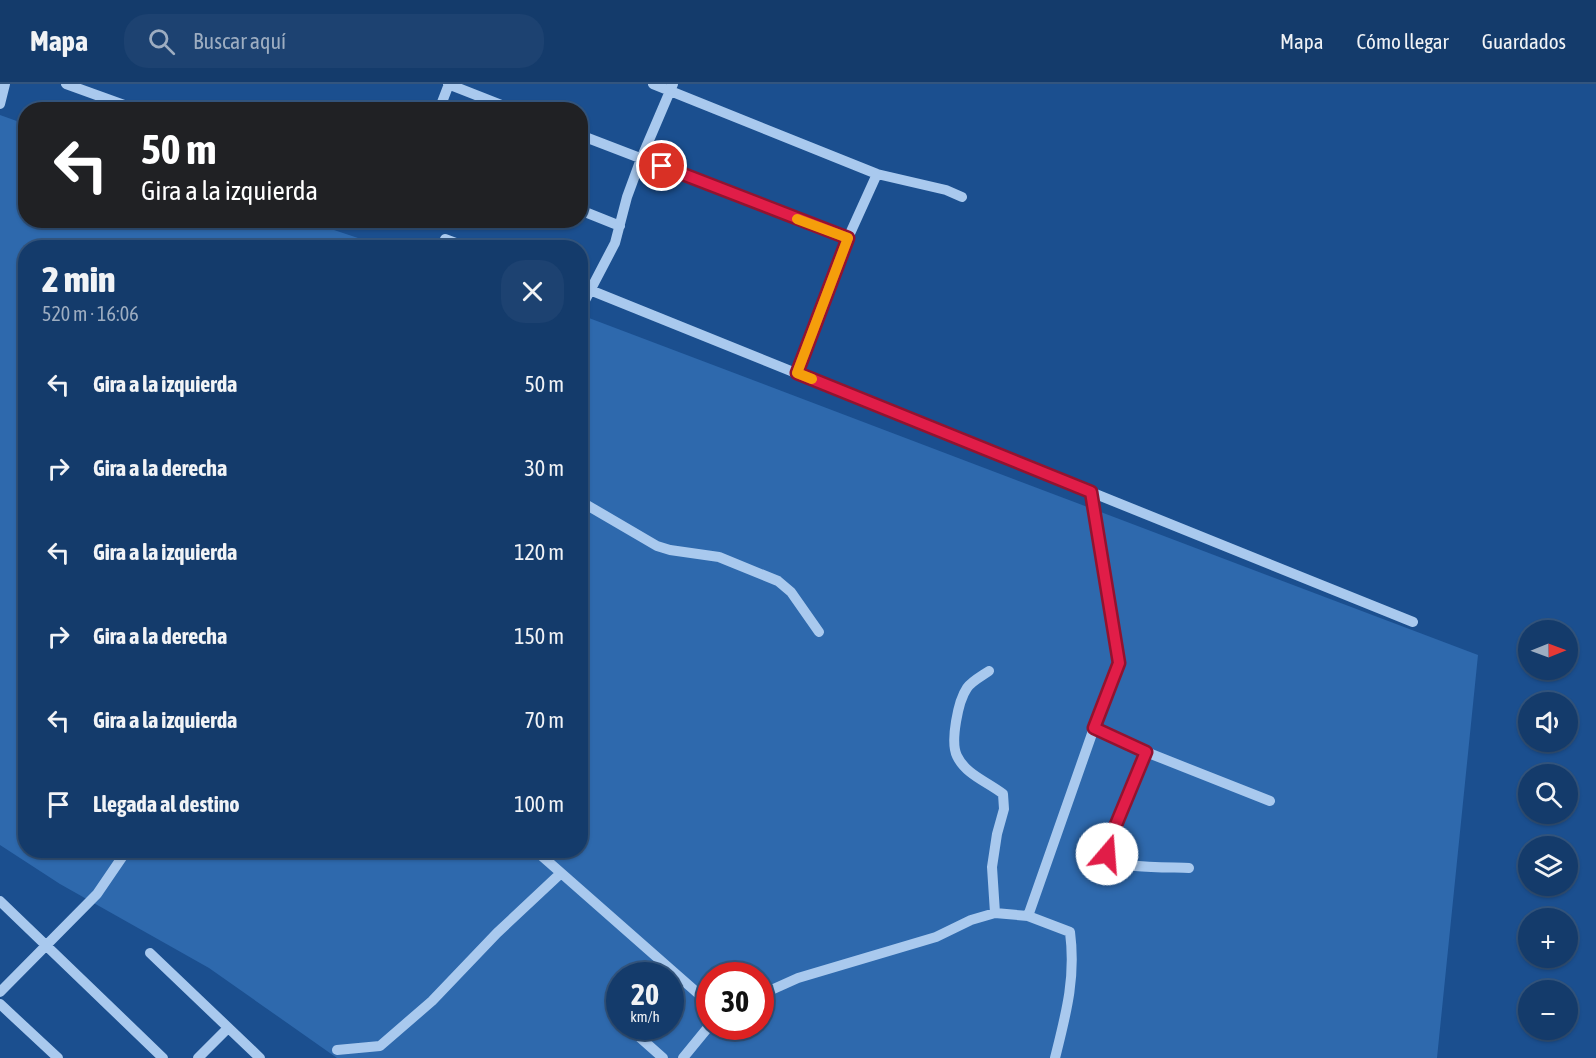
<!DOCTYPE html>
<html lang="es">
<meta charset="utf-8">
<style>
:root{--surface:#143b6b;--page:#1d4271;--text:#f1f3f6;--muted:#9dadc1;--line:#33557e}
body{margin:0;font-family:"Asap Condensed",sans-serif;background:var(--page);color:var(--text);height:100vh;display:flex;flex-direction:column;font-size:22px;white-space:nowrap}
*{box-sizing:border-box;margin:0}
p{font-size:20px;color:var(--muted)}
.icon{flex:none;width:33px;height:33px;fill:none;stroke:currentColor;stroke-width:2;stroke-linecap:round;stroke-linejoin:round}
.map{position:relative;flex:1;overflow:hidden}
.side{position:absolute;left:18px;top:156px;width:570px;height:618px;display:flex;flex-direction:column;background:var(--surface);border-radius:24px;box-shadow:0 2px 4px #0004,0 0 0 2px var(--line)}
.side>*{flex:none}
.banner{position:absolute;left:18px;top:18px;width:570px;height:126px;border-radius:24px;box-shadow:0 2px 4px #0004,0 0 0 2px var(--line);background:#202124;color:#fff;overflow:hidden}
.needle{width:39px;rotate:89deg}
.tools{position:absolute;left:1518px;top:536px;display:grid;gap:12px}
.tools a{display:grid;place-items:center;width:60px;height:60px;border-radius:50%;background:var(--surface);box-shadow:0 2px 4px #0004,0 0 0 2px var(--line);font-size:30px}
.speed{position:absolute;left:606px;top:878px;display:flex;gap:12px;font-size:30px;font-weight:700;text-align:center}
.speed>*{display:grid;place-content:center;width:78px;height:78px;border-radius:50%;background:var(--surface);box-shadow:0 2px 4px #0004,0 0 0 2px var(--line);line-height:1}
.speed small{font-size:15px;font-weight:400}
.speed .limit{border:9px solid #d22;background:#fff;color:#111}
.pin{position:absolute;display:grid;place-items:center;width:51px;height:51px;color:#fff;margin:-26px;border:3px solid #fff;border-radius:50%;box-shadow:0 2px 6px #0007}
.me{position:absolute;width:66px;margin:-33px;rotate:18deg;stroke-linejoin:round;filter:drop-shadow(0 0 4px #0008)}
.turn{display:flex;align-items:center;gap:21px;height:126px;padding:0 24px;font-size:27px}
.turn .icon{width:78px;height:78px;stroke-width:2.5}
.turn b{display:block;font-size:42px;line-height:51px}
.round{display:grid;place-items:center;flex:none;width:63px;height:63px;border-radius:24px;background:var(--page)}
.head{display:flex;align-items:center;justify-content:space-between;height:102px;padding:0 24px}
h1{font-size:36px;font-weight:800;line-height:45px}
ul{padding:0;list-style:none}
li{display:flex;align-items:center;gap:18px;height:84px;padding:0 24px}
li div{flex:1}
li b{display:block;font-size:22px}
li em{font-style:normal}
header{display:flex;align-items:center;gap:36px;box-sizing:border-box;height:84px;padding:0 30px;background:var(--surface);border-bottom:2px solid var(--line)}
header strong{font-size:28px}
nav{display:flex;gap:33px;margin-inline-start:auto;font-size:21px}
.search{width:420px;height:54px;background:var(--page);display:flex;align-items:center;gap:15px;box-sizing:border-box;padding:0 21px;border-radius:24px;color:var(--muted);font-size:22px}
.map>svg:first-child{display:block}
</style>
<header>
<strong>Mapa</strong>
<div class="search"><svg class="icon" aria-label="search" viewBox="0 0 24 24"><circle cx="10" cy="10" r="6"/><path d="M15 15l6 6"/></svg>Buscar aquí</div>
<nav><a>Mapa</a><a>Cómo llegar</a><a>Guardados</a></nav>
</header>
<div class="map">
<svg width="1596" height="974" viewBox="0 0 1596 974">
<rect width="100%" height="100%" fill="#1b4f8f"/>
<path fill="#2e69ad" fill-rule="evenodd" d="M0,31L25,40L26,136L307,137L385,163L26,164V766H580L581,231L1478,571L1437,974H337L209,884L60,800L0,761ZM620,891H670V942H620ZM710,891H760V942H710Z"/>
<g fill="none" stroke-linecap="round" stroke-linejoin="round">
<path stroke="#a9c9ee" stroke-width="10" d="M66,0L138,26
M448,0L514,26
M653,0L877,90L946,106L962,113
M0,20L5,0
M439,26L449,0
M580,51L848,154
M580,126L620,142
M445,155L469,164
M580,202L1413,538
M580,226L615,159L627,113L641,75L673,0
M797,289L848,154L877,90
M580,417L657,462L670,466L719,473L778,497L791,508L819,548
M989,587C982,592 972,597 967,604C958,617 950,658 957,672C966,691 988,698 1003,710L1004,725L997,750L992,783L995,829
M1094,644L1146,668L1270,717
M1146,668L1108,760C1107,765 1105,769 1109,774C1116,785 1173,783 1189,784
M535,766L710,920
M0,817L163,974
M1028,832L1094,644L1119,579L1091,408
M150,869L260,974
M0,908L97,810L127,766
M760,911L798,894L936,853L971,836L995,829L1028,832L1070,848C1076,894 1066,930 1055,974
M0,920L58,974
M627,942L663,974
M337,966L380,962L432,917L497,849L561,789
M198,974L228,944
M683,974L710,941"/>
</g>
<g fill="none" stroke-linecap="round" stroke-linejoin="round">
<g stroke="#92132f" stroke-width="15">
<path id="route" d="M662,82L848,154L797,289L1091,408L1119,579L1094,644L1146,668L1108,760L1107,770"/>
</g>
<use href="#route" stroke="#e11d48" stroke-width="10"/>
<path stroke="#f59e0b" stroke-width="10" d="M797,135L848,154L797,289L812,295"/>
</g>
</svg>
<div class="tools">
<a><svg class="needle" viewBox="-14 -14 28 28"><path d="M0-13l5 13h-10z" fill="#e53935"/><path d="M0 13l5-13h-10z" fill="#9dadc1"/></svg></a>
<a><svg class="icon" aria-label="sound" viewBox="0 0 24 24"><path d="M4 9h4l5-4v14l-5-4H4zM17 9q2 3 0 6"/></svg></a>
<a><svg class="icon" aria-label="search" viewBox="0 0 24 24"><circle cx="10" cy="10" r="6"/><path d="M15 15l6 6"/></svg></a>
<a><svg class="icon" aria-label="layers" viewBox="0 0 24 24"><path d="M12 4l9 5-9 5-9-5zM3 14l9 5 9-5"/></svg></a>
<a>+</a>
<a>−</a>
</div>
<div class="speed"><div>20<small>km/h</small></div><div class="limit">30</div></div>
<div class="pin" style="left:662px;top:82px;background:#d93025"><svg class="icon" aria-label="arrive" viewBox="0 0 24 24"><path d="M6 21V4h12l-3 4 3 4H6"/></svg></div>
<svg class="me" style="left:1107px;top:770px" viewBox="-20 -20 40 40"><circle r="19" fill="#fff"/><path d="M0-13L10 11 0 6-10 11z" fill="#e11d48"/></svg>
<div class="banner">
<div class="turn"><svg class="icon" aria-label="left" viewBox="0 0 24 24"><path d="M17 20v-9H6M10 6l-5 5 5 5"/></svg><div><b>50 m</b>Gira a la izquierda</div></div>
</div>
<section class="side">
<div class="head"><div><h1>2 min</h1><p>520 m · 16:06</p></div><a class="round"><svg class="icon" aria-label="close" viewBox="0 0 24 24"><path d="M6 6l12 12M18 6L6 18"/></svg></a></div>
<ul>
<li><svg class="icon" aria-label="left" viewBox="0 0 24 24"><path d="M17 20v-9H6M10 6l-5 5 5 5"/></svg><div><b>Gira a la izquierda</b></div><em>50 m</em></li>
<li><svg class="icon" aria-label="right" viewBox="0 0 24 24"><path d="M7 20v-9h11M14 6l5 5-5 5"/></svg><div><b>Gira a la derecha</b></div><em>30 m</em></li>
<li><svg class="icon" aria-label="left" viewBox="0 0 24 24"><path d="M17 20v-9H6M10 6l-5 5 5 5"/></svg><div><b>Gira a la izquierda</b></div><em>120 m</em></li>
<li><svg class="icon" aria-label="right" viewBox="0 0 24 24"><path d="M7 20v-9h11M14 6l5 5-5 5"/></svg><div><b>Gira a la derecha</b></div><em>150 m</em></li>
<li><svg class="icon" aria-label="left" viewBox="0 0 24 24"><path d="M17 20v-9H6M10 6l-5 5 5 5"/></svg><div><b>Gira a la izquierda</b></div><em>70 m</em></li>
<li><svg class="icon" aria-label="arrive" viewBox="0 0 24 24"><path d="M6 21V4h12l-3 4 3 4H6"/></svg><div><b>Llegada al destino</b></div><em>100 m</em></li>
</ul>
</section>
</div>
